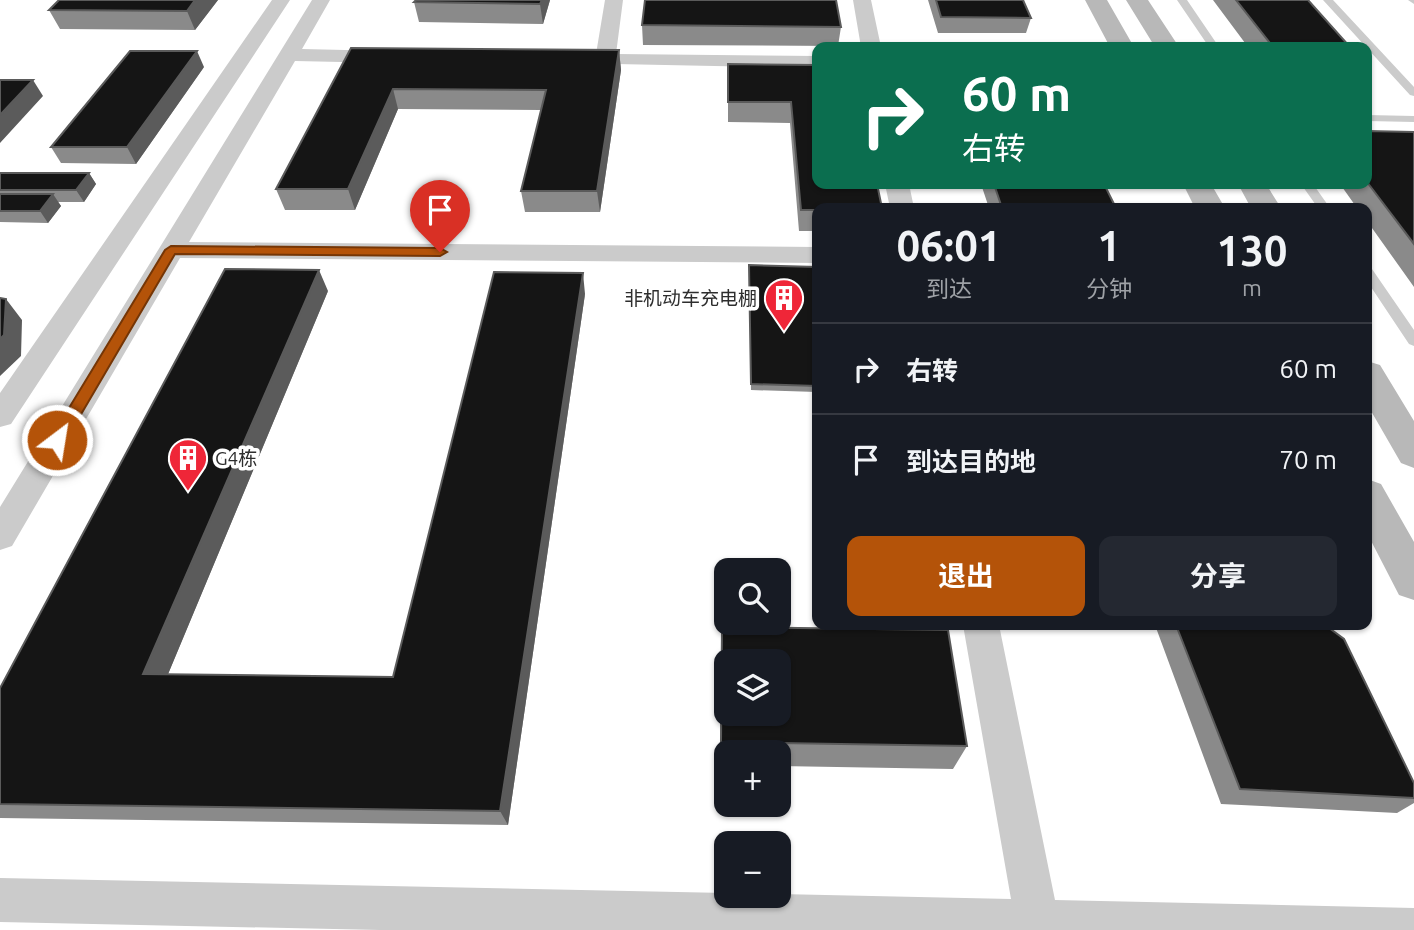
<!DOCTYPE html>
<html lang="zh">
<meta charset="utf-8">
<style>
:root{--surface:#171b24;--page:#242831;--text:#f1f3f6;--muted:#9ea1a6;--line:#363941;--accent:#b45309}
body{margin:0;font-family:Ubuntu,"Noto Sans SC",sans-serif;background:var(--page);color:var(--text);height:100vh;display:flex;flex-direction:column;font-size:26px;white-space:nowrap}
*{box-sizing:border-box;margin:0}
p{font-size:23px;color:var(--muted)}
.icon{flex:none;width:38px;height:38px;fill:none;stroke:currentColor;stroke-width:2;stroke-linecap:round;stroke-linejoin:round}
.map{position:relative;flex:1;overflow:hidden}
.sheet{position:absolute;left:812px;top:203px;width:560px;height:427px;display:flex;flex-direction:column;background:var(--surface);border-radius:14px;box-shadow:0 2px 5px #0004}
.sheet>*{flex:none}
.guide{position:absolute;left:812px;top:42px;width:560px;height:147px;border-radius:14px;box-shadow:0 2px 5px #0004;background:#0b6e4f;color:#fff;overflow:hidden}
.tools{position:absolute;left:714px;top:558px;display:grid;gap:14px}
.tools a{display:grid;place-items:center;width:77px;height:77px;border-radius:14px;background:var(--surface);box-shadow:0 2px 5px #0004;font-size:35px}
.pin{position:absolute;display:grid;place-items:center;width:60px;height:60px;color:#fff;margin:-72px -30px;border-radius:50% 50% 50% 0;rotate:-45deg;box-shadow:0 0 7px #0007}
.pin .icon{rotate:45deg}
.me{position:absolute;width:77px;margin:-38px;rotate:31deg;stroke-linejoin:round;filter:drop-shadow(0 0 5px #0008)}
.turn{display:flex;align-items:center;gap:24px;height:147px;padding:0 35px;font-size:32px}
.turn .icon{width:91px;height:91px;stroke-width:2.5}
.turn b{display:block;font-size:49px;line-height:60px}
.eta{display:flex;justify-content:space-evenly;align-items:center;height:119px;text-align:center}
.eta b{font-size:42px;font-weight:700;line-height:49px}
.action{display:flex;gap:14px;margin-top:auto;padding:14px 35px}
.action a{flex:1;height:80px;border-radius:14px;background:var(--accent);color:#fff;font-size:28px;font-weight:700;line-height:80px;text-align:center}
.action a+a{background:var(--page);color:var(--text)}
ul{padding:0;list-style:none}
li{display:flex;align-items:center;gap:21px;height:91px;padding:0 35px;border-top:2px solid var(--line)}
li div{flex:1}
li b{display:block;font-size:26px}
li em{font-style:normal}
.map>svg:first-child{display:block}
</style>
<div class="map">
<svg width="1414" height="930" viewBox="0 0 1414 930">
<rect width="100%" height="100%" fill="#fff"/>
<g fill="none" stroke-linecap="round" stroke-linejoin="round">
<path fill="#cbcbcb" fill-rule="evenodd" d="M1177,0H1187L1219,47H1209Z
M1323,0H1333L1414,87V96L1410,95Z
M1408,0H1414V4Z
M1367,115L1414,116V122L1367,121Z
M1301,184H1313L1330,208H1318Z
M1367,268L1372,269L1414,330V346L1409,344L1367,281Z"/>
<path fill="#cbcbcb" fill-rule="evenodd" d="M272,0H290L11,424L0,427V393Z
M312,0H330L302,49L388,51L395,53L398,57L395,61L388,63L295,61L189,242L817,247V263L180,258L12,546L0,550V507Z
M605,0H623L616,54L817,56V68L566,63L563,59L566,55L596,54Z
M853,0H871L881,47H861Z
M885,184H909L914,208H890Z
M963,625H999L1055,900L1414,908V930H380L0,922V878L726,893V896L779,894L1011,899Z"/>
<path fill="#b8b8b8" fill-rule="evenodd" d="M1085,0H1107L1134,47H1110Z
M1126,0H1148L1179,47H1155Z
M1183,184H1211L1225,208H1195Z
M1238,184H1266L1281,208H1251Z
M1367,361L1380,365L1414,421V468L1401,463L1367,404Z
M1367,479L1381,484L1414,542V600L1399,595L1367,533Z"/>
</g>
<path fill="#8a8a8a" d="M218,0L195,30L60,29L49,10Z
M416,0H550L543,24L419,22L414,2Z
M928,0H1023L1031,18L1026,33H938Z
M1213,0H1308L1350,47H1248Z
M642,25L841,27L838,46L643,45Z
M351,48L619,50L621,70L600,212H525L521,191L541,110L398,109L355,210H285L276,189Z
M728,64L817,65V231H799L790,123L728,122Z
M204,67L136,164L61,163L51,147Z
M1367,131L1414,132V287L1367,221V208H1357L1340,184H1367Z
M0,173H89L96,184L84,202H58L61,206L48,223L0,222Z
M981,184H1104L1116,208H989Z
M749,265L817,267V392L751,390Z
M328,291L168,674L393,677L585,294L508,825L0,818V688Z
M845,625H965L963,629L845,627Z
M1155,625H1325L1414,783V803L1397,813L1221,804Z
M721,654L967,746L953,769L779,766V752H726V766L720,765Z"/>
<path fill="#5b5b5b" d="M195,0H218L195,30L187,11Z
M542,0H550L543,24L540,4Z
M619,50L621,70L600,212L597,191Z
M197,51L204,67L136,164L127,147Z
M33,80L43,96L0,143V115Z
M393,89L398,109L355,210L348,189Z
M89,173L96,184L84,202L76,190Z
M53,194L61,206L48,223L40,211Z
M319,270L328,291L161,691L143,674Z
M583,273L585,294L508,825L500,811Z
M6,299L22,320L21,356L0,376V339Z"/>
<path fill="#151515" stroke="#5b5b5b" stroke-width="2" fill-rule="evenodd" d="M59,0H195L187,11L49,10Z
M416,0H542L540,4L414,2Z
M645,0H836L841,27L642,25Z
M936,0H1023L1031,18L941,17Z
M1236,0H1308L1350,47H1273Z
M351,48L619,50L597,191H521L546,90L393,89L348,189H276Z
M130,51H197L127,147H51Z
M728,64L817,65V184H877L882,208H817V210H801L791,102H728Z
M0,80H33L0,115Z
M1367,131L1414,132V244L1367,182Z
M0,173H89L76,190H0Z
M994,184H1104L1116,208H1002Z
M0,194H53L40,211H0Z
M749,265L817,267V386L751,384Z
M225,269L319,270L143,674L393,677L494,272L583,273L500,811L0,804V688Z
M0,298L6,299L4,335L0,339Z
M1176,625H1325L1344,639L1414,783V798L1240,789Z
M722,627L948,630L967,746L721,742ZM726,662H779V714H726Z"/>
<path fill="#b45309" stroke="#753606" stroke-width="2" d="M171,246L440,248L447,252L440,256L175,254L63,445H52L49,440L52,436L165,250Z"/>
<defs>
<g id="building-pin" transform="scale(2.0125)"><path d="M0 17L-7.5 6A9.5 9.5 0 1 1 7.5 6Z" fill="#ef2638" stroke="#fff"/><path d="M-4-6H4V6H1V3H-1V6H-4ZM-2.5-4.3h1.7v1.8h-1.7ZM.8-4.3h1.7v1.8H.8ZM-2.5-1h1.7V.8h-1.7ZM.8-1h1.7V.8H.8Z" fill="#fff"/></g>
</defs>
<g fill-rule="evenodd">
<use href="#building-pin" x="784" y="298"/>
<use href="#building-pin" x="188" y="458"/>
</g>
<g text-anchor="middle" stroke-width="7" stroke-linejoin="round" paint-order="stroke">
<g font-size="19" fill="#2e2e2e" stroke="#fff" text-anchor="end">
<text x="757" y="305">非机动车充电棚</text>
<text x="215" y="465" text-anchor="start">G4栋</text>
</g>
</g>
</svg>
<div class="tools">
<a><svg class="icon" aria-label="search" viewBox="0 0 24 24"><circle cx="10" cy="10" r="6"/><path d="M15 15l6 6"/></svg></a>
<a><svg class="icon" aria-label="layers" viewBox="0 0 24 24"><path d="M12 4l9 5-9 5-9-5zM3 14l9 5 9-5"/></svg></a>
<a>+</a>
<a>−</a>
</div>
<div class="pin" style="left:440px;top:252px;background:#d93025"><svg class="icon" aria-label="arrive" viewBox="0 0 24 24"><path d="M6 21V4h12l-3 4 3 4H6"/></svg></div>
<svg class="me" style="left:57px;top:440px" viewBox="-20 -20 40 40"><circle r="17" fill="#b45309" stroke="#fff" stroke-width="3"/><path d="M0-11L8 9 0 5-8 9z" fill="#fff"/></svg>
<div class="guide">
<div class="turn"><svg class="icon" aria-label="right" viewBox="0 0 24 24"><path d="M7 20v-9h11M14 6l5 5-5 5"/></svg><div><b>60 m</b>右转</div></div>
</div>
<section class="sheet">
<div class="eta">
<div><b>06:01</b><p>到达</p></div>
<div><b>1</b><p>分钟</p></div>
<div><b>130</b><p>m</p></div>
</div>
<ul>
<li><svg class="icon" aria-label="right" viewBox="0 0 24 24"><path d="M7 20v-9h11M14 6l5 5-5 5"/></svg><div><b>右转</b></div><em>60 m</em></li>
<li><svg class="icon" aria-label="arrive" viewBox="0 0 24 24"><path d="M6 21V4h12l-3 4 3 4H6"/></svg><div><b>到达目的地</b></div><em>70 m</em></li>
</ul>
<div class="action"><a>退出</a><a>分享</a></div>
</section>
</div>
